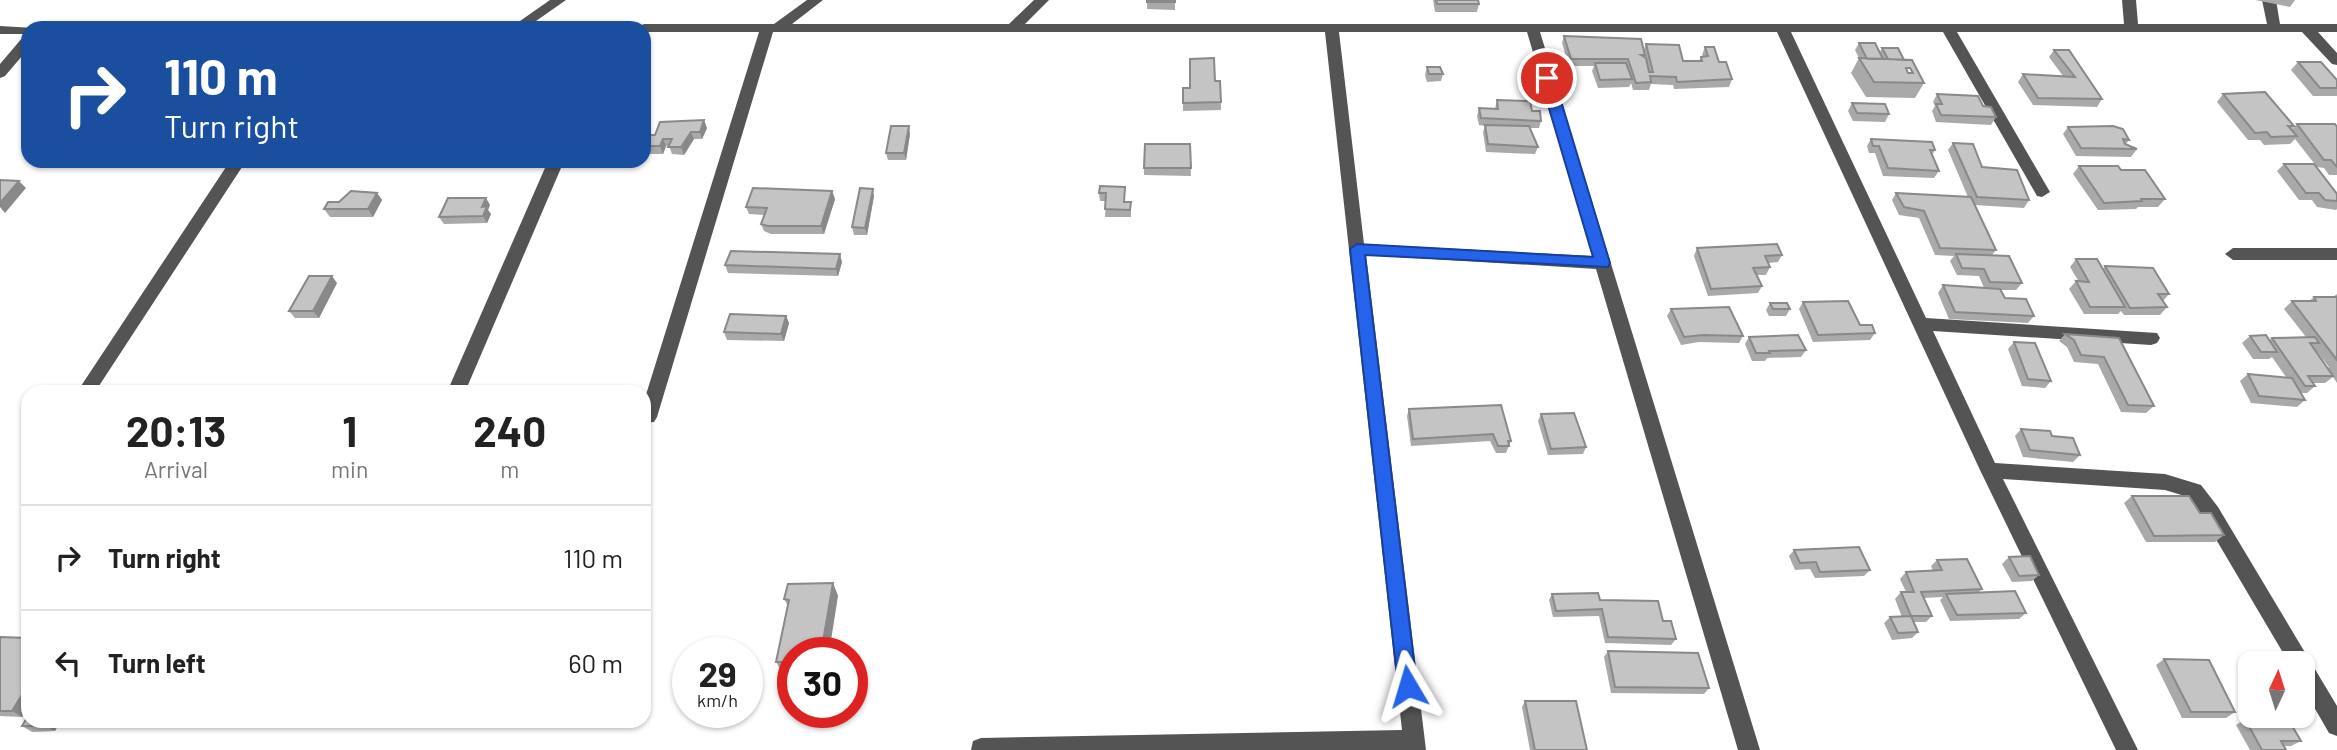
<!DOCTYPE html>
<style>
:root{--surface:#fff;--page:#f2f2f2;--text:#222;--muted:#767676;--line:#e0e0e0}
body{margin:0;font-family:Barlow,sans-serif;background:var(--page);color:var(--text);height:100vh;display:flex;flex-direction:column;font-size:26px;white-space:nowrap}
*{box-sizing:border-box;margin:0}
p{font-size:23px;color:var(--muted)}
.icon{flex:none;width:38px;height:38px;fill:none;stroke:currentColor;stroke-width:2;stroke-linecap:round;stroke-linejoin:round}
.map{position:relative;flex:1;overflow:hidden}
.drawer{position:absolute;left:21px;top:385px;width:630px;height:343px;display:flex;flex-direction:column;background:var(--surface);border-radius:21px;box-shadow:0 2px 5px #0004}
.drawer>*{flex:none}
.guide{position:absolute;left:21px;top:21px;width:630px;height:147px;border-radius:21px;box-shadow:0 2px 5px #0004;background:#1a4fa0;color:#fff;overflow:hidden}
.needle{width:46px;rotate:4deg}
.tools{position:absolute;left:2238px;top:651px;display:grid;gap:14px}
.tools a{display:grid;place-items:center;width:77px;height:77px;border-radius:14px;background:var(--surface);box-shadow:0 2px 5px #0004;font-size:35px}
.speed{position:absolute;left:672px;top:637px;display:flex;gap:14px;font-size:35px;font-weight:700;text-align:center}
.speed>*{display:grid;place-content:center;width:91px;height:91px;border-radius:50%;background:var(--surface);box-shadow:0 2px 5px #0004;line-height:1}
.speed small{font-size:18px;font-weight:400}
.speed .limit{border:10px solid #d22;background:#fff;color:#111}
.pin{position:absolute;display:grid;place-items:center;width:60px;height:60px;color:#fff;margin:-30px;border:4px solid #fff;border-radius:50%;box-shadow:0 2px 7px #0007}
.me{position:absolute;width:77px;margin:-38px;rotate:353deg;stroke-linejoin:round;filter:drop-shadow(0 0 5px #0008)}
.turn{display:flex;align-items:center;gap:24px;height:147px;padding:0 28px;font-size:32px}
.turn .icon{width:91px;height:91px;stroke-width:2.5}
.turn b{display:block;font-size:49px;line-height:60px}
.eta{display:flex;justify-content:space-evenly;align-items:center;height:119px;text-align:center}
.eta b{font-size:42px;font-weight:700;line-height:49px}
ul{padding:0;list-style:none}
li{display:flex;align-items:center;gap:21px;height:105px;padding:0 28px;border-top:2px solid var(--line)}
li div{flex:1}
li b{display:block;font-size:26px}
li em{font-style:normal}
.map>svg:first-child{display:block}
</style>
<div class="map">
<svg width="2337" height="750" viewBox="0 0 2337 750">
<rect width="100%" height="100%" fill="#fff"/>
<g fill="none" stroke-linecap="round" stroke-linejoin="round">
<path fill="#545454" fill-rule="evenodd" d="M550,0H566L526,28H510Z
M807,0H823L792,24H1009L1034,0H1049L1025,24H2124L2122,0H2136L2138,24H2267L2262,0H2276L2280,24H2337V32H2318L2337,53V65L2332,64L2302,32H1957L2050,192L2042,197L2037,196L1943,32H1791L1926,318L2157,333L2160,338L2157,343L2151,345L1933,331L1995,463L2165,474L2201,485L2218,507L2337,706V736L2329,733L2303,688V663H2289L2204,519L2188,497L2165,490L2003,479L2138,750H2116L1980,470L1777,32H1540L1760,750H1738L1596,269L1366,255L1426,750H971L973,741L981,738L1402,730L1325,32H773L657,417L654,422L644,423V401L759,32H644V28H637L644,24H774ZM1339,32H1527L1593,256L1364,244Z
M0,26L34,28H28V34H0Z
M28,36V49L5,76L0,78V64L23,37Z
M230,161H246L95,392H77Z
M548,161H564L465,392H447Z
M2233,248H2337V260H2233L2225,254Z"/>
</g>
<path fill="#a9a9a9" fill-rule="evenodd" d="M1175,0V10L1147,9V2Z
M1433,0H1478L1479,4L1477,12H1435Z
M2255,0H2295L2290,7Z
M1564,36L1644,49L1646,44L1683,61H1699L1701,57L1703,56L1702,55L1705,47L1719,62L1732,79L1729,87L1674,89L1673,85L1651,84L1649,90H1633L1631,83L1629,87L1598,88L1592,71L1594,66H1569L1562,43Z
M1859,43L1880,52L1882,48L1904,60L1924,83L1915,98L1866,97L1851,73L1859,58L1855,50ZM1907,68H1910L1913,73H1908L1906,69Z
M2054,50L2102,99L2097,107L2033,105L2018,82L2023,74L2063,76L2049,57Z
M2298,62L2337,80V96H2313L2291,70Z
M1427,67L1443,74L1441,81L1427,82L1425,75Z
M1215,81L1221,102V110L1183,111V88H1190Z
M1937,94L1983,106L1996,117L1991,125L1936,122L1932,111L1935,106L1933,102Z
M2223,94L2294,126L2292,129L2297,124L2337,127V175H2329L2324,168L2317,167L2295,139L2290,144L2264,145L2260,140H2248L2217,102Z
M1497,100L1532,111L1541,121L1539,128H1529L1538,147L1535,154L1486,152L1483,132L1485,126L1479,125L1477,116L1479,108L1495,109Z
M1852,103L1889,114L1885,122L1853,121L1848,111Z
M2068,127L2129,140L2126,144L2137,149L2131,157L2076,156L2063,134Z
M707,128L702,139H694L684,155L672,154L669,146H666L663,154H645L644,152V140L655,135Z
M910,134L906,160H888L886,153Z
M1871,139L1935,150L1932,155L1939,171L1934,178L1883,176L1875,153H1869L1867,146Z
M1953,143L1982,167L2029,200L2024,208L1975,205L1996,250L1992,255L2022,283L2016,290H2001L2005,298L2034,316L2028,323L1949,319L1938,293L1943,285L1984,288L1979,276L1957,275L1950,261L1954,256L1935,255L1919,218L1899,215L1892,200L1896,193L1968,197L1948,150Z
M1190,144L1191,176L1144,175V168Z
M2284,164L2337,194V209L2336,210L2317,207L2312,200H2299L2277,171Z
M2079,166L2121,170L2165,199L2158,207H2138L2136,209L2098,210L2073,174Z
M832,191L835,199L824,234H771L764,231L761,224L764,215L749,214L746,207Z
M377,193L382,200L373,217H330L324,209L339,202Z
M1099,193L1125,194V202H1131V217H1105L1106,201H1100Z
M874,196L867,235H854L852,227Z
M490,205L488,210L491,214L487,223L444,224L439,217Z
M1697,248L1782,255L1778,262L1768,263L1770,267L1766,275H1757L1762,286L1758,293L1708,296L1694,256Z
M2076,259L2103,269L2105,266L2169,294L2163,301L2167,307L2160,315H2124L2121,311L2118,314H2084L2069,289L2076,281L2079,282L2070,267Z
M842,262L838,276L728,273L725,265Z
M337,283L319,318H295L289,311Z
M2337,294V383L2333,377L2325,383H2313L2315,386L2307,393H2301L2305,400L2297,407L2251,403L2240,381L2248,374L2286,377L2272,357L2269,359H2253L2242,343L2250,336L2269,340L2272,338L2306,337L2284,309L2292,301H2309L2314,297H2333ZM2314,348L2329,367L2328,368Z
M1803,302L1860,325L1875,333L1870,340L1813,342L1799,309Z
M1770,303L1790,309L1786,316H1769L1766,310Z
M1671,309L1743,336L1739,343L1699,342L1681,345L1667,316Z
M786,316L789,323L784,341L727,340L724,332Z
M2065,334L2119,338L2154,406L2146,413L2121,412L2098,364L2074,362L2067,347L2059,341Z
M1749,337L1806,350L1801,357L1767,358L1765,361H1752L1745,344Z
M2014,342L2051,381L2045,388L2022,386L2008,349Z
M1501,405L1511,441L1506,453H1496L1490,441L1411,446L1407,416L1409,409Z
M1541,414L1586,447L1583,454L1548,455L1538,421Z
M2021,429L2052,436L2080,455L2073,462L2023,457L2015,436Z
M2132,496L2200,513L2224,535L2215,542H2146L2124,503Z
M1794,550L1870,570L1864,576L1815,578L1810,569L1795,570L1789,556Z
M2009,557L2039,575L2032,581L2012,582L2002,564Z
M1937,560L1982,589L1978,593L2026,613L2019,619L1950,621L1940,600L1943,597L1924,598L1932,616L1926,622H1914L1918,632L1912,638L1892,640L1884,623L1890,617H1902L1895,599L1901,592H1906L1900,579L1906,572L1933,571L1931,566Z
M833,583L838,596L793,653V674H783L776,662L788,606L784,599Z
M1552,594L1600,600L1663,621L1676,639L1671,645L1605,643L1599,616L1553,617L1549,600Z
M0,637L28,638V706L22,717L0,716Z
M1608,651L1709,688L1704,694L1611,693L1604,657Z
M2164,659L2235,712L2226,718H2182L2156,665Z
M1525,701L1587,750H1530L1522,707Z
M2245,719L2301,741L2291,746H2284L2286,750H2250L2236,725Z
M28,721H60L55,731L32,732L22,726Z"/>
<path fill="#898989" d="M704,120L707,128L702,139L700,132Z
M909,126L910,134L906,160L904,153Z
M691,132L694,139L684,155L681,147Z
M663,139L666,146L663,154L660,146Z
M19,181L26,188L5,213L0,207V203Z
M873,189L874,196L867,235L865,228Z
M832,191L835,199L824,234L821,226Z
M377,193L382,200L373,217L368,209Z
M486,198L490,205L488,210L491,214L487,223L483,216L482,207Z
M840,254L842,262L838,276L836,269Z
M332,276L337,283L319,318L313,311Z
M786,316L789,323L784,341L781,334Z
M833,583L838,596L829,653H821Z
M28,685V706L22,717L12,711Z
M47,721H60L55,731L45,726Z"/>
<path fill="#c4c4c4" stroke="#898989" stroke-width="2" fill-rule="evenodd" d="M1147,0H1175V2H1147Z
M1436,0H1478L1479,4H1437Z
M1564,36L1641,39L1645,55H1641L1646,58L1649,72H1653L1646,44L1679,45L1683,61H1702L1701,57L1708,56L1705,47H1714L1719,62H1726L1732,79L1677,82L1676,77L1650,76L1651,82L1636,83L1628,59H1571Z
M1859,43H1875L1883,59H1867Z
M1882,48H1898L1904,60L1888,59Z
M2054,50H2069L2102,99L2038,98L2023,74L2075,77Z
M1214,58L1215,81H1220L1221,102L1183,103V88H1190V59Z
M1859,58L1912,60L1924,83L1874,82ZM1906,68H1910L1913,73H1908Z
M2298,62H2321L2337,80V88H2320Z
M1595,63H1626L1632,79L1600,80Z
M1427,67H1440L1443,74H1429Z
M2265,92L2294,126H2288L2297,136L2271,137L2267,132L2255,133L2223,94Z
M1937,94L1978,96L1983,106L1991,107L1996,117L1941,115L1936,104H1942Z
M1497,100L1530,101L1532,111H1540L1541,121L1481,118L1479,108L1498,109Z
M1852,103L1885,104L1889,114L1857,113Z
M704,120L700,132H691L681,147H668L672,139H663L660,146H644V140L647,135H655L660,122Z
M2297,124H2335L2337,127V167L2331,160H2324Z
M1485,125L1529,126L1538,147L1488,144Z
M891,126H909L904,153H886Z
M2113,126L2123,129L2129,140L2123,139L2125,144L2137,149L2081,148L2068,127Z
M1871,139L1932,142L1935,150H1930L1939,171L1888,168L1879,146H1873Z
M1953,143L1973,144L1982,167L2017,170L2029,200L1977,197Z
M1145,144H1190L1191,168H1144Z
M2284,164H2314L2337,194V201L2325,200L2319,193H2306Z
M2079,166H2118L2121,170H2145L2165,199H2141L2142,201L2104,203Z
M0,180L19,181L0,203Z
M1100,186L1125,187L1124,202H1131L1130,210L1105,209L1106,193H1099Z
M753,188L832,191L821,226H768L761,224L767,208L746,207Z
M860,188L873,189L865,228L852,227Z
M351,191L377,193L368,209H324L328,202H339Z
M1896,193L1971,197L1996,250L1940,248L1924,211L1904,207Z
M448,198H486L482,207L487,206L483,216L439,217Z
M1777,244L1782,255L1765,256L1770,267L1753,268L1762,286L1711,289L1697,248Z
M731,251L840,254L836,269L725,265Z
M1956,254L2009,256L2022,283L1990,282L1984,269L1962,268Z
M2076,259H2097L2125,307H2090L2076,281L2089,282Z
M2105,266L2153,268L2169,294H2158L2167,307L2130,308Z
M309,276H332L313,311H289Z
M1943,285L2000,289L2005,298L2026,299L2034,316L1955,312Z
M2314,297H2337V360L2292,301H2316Z
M1848,301L1860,325H1872L1875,333L1818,335L1803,302Z
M1770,303H1787L1790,309H1773Z
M1729,307L1743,336L1703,335L1684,337L1671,309Z
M730,314L786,316L781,334L724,332Z
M2065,334L2119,338L2154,406L2128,405L2104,357L2081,355L2074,340Z
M1798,335L1806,350L1769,351L1770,353H1756L1749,337Z
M2266,335L2277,352H2261L2250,336Z
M2315,337L2319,343H2310L2333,376H2308L2315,386H2305L2272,338Z
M2014,342L2035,343L2051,381L2028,379Z
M2248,374L2292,378L2305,400L2259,396Z
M1501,405L1511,441H1508L1509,446H1498L1493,434L1413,439L1409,409Z
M1574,413L1586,447L1551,449L1541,414Z
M2021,429L2050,431L2052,436L2073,438L2080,455L2030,450Z
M2132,496H2189L2200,513H2211L2224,535L2154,536Z
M1859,547L1870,570L1820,572L1816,562L1800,563L1794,550Z
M2030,556L2039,575L2019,576L2009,557Z
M1967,559L1982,589L1921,592L1932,616H1911L1901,592H1914L1906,572L1942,570L1937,560Z
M833,583L821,653H793V662H776L789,600L784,599L788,584Z
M2015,591L2026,613L1957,615L1946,594Z
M1598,593L1600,600L1658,601L1663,621H1671L1676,639L1608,637L1602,609L1556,611L1552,594Z
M1911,616L1918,632L1898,633L1890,617Z
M0,637L28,638V685L12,711H0Z
M1608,651L1698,653L1709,688L1615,687Z
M2164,659L2209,660L2235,712H2191Z
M1525,701H1576L1587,750H1535Z
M28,716V721H47L45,726H22Z
M2245,719H2288L2301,741H2281L2286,750H2262Z"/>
<path fill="#2563eb" stroke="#184099" stroke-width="2" d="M1547,74L1554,78L1610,263L1608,267L1365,255L1417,686L1414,692L1408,695L1401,692L1398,686L1350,249L1357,244L1593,257L1540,78Z"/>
</svg>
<div class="tools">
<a><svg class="needle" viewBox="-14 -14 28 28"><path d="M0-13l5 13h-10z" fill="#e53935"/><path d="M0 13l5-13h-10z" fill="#767676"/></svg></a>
</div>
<div class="speed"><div>29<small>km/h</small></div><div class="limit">30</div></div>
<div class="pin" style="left:1547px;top:78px;background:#d93025"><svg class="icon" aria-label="arrive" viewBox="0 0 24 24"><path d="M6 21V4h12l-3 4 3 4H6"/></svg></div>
<svg class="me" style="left:1408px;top:686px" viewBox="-20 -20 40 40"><path d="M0-17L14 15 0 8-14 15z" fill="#2563eb" stroke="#fff" stroke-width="4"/></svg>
<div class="guide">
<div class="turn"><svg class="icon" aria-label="right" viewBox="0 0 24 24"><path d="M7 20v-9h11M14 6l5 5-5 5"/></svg><div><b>110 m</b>Turn right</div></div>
</div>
<section class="drawer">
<div class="eta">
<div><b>20:13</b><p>Arrival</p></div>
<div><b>1</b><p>min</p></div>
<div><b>240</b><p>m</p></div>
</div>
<ul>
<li><svg class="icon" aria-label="right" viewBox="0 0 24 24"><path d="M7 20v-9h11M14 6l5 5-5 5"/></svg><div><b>Turn right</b></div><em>110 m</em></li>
<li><svg class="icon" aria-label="left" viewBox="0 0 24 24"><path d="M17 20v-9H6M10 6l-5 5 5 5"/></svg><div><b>Turn left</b></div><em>60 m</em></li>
</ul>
</section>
</div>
